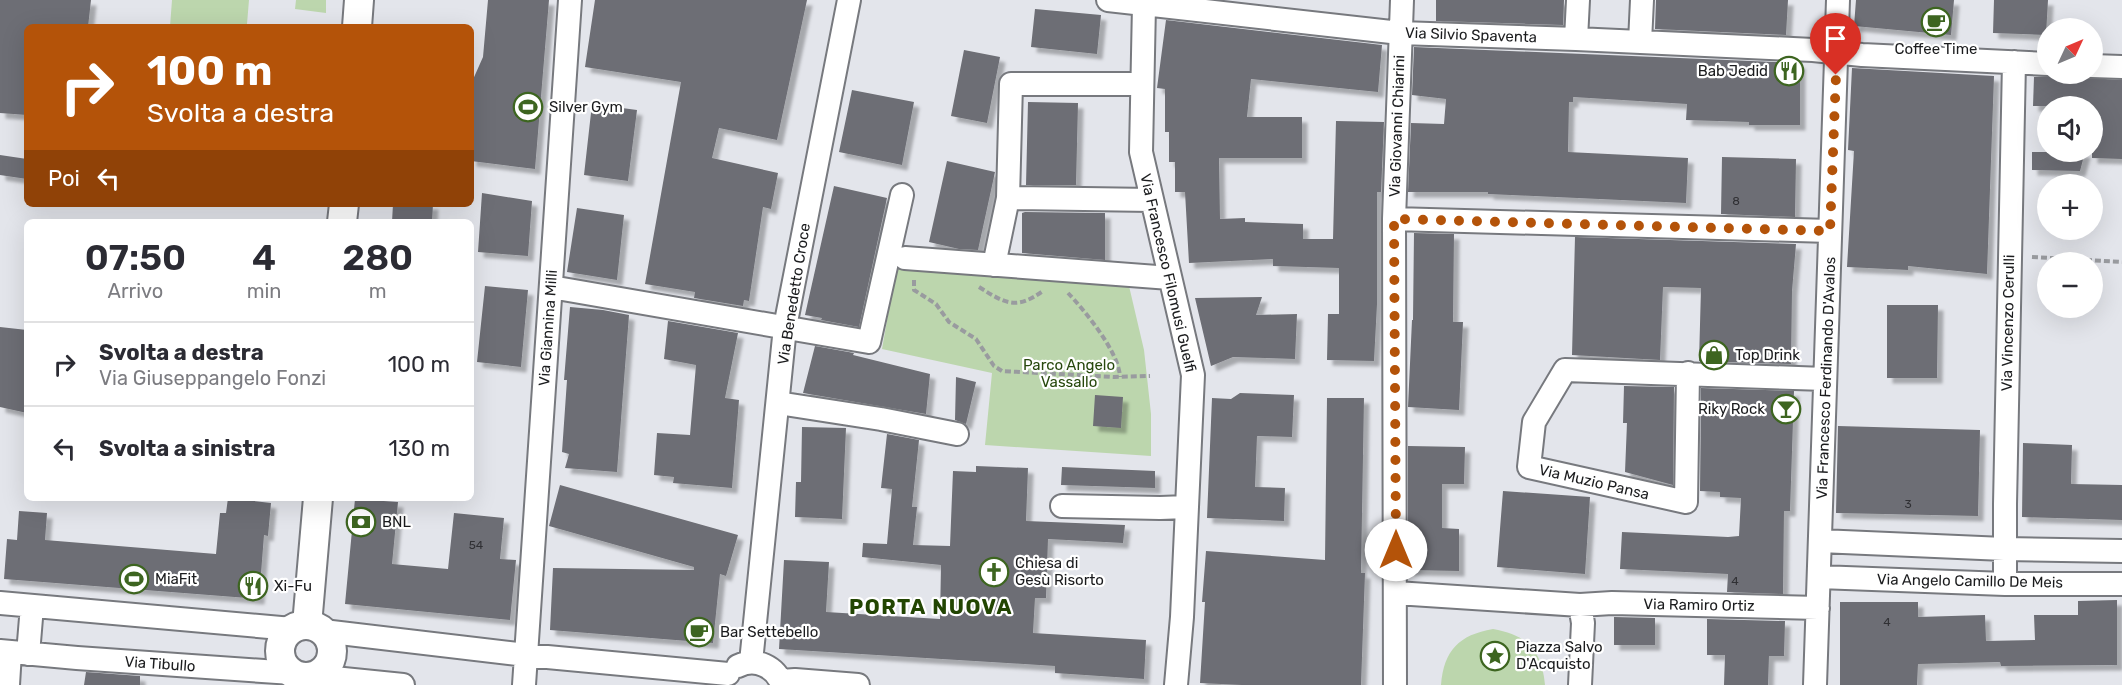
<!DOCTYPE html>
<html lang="it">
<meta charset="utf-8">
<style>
:root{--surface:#fff;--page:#f7f7f7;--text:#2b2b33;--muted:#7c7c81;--line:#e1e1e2}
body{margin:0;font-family:Rubik,sans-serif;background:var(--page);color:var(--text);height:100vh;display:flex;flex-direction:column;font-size:22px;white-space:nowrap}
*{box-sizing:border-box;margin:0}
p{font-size:20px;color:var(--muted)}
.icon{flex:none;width:33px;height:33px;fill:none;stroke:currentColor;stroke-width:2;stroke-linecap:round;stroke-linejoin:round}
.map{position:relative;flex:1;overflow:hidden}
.panel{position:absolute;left:24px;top:219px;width:450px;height:282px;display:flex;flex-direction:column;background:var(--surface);border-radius:9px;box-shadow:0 6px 24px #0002}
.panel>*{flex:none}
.banner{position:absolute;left:24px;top:24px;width:450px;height:183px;border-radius:9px;box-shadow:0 6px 24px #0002;background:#b45309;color:#fff;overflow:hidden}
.needle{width:39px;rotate:46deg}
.fabs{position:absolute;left:2037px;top:18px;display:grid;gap:12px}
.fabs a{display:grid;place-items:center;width:66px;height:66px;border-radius:50%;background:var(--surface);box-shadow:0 6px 24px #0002;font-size:30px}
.pin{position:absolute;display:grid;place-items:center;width:51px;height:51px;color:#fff;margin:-62px -26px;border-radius:50% 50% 50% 0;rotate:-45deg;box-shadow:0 0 6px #0007}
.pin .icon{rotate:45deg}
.me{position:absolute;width:66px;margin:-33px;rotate:0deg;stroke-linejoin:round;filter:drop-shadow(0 0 4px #0008)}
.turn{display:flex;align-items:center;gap:21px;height:126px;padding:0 24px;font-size:27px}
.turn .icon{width:78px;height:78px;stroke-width:2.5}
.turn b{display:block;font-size:42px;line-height:51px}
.then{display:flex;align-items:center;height:57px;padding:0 24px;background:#0003;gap:12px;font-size:22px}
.eta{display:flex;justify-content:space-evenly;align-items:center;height:102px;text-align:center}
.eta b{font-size:36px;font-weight:600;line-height:42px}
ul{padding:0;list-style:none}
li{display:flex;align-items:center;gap:18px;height:84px;padding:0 24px;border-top:2px solid var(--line)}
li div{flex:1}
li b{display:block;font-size:22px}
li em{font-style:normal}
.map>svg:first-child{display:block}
</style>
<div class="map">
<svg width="2122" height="685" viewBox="0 0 2122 685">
<defs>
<filter id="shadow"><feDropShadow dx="5.5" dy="5.5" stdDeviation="1.5" flood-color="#0004"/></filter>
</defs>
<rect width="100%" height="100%" fill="#e3e5eb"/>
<path fill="#bcd6ad" d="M172,0H249L247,24L274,27H170Z
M296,0H326V13L295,9Z
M896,269L1129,286L1144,350L1151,414V456L985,445L992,373L882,349Z
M1493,629C1527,635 1542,650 1545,685H1441C1444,650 1459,635 1493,629Z"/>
<path fill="#6d6e74" filter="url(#shadow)" d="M0,0H91L88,27H27V115L0,113Z
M488,0H549L535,169L471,161V84L483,57Z
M595,0H807L777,140L719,128L712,158L778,173L771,209L763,207L749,301L744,300L743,306L694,298L695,292L645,284L681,82L585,67Z
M1436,0H1564L1563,25L1436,21Z
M1656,0H1788L1786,35L1655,29Z
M1856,0H1954L1951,35L1854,26Z
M1994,0H2048L2046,35L1993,33Z
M1035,9L1101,15L1097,54L1031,47Z
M1166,20L1382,45L1378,92L1251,79L1247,117H1302V158H1219L1220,219L1245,218V222L1303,224V239H1333L1336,121L1384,122L1381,192H1377V304L1374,361L1327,360L1328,314H1339V268L1273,266V259L1189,263L1185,192H1175V162H1169V132H1165V89L1157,88Z
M1414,47L1800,63V125H1749V122L1686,120L1687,104L1573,97V102H1569L1568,152L1688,158L1686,203L1488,194V192H1408L1411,123L1444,124L1446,99L1412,95Z
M964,50L1000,57L987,123L951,116Z
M1852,68L1994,76L1987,274L1908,266V270L1847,267L1854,151L1848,150Z
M2054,76L2122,80V159L2092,158V106H2033L2034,77Z
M852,90L914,102L902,165L839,152Z
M1028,102L1078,103L1076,185H1026Z
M592,104L637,110L628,181L584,175Z
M2032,152H2085L2080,171L2032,170Z
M0,155L27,159V179L0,175Z
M1722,157L1796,159L1795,217L1721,214Z
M947,161L995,172L978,250L959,249L929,242Z
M834,186L887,198L859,327L821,320L822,318L805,315Z
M482,193L532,201L528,256L478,252Z
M393,204H433L432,222H392Z
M577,208L624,215L617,280L567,272Z
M1025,212L1105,213V260L1022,253V213Z
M1414,233L1454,234L1453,322H1463L1459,410L1408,407L1412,320H1413Z
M1575,237L1796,244L1792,291L1791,364L1699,361L1701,288L1663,287L1660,360L1572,355Z
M485,286L528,290L521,367L477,362Z
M1262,297L1256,315L1297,314L1295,359L1233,357L1211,366L1195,298Z
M1887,305H1938L1937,378H1887Z
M570,307L603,310L629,315L617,472L565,468L569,454L562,452L567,380H564Z
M668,321L738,333L725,398L739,400L732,488L673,483L674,477L654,475L657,433L690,435L696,365L664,359Z
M0,327L27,330V413L0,407Z
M815,346L854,353L853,355L930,374L926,414L803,393Z
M956,377L976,382L966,424L955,420Z
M1624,386L1674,387L1673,485L1625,472L1627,423H1623Z
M1701,388L1794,391L1790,511H1784L1783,594L1727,592L1728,574L1620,569L1622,532L1728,537L1739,536L1741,498L1720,497V492L1700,491Z
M1240,393L1294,395L1292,437L1257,436L1255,487L1285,488L1284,521L1207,518L1212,398L1231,399Z
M1095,395L1123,397L1121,428L1093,426Z
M1327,398H1364L1361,573H1365L1361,685H1242L1200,683L1205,602H1202L1206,551L1325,560Z
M1838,426L1980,430L1978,516L1836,513Z
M802,427L846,428L842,519L795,517L796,482H801Z
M887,434L919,440L912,507H917L913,545L950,546L953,471L976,472V466L1028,468L1026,521L1125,525L1123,543L1048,539L1046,598H1035L1033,633L1146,640L1144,679L1055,673V666L779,649L784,560L829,562L826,612L940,619L941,565L862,557L863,543L887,544L892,489L881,488Z
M2023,443L2072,445L2071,484L2122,485V520L2022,517Z
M1408,446L1465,447L1464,484H1442V528L1459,529V571L1408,570Z
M1062,467L1155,471V488L1061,485Z
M560,485L738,535L726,576L720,574L713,643L550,630L553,568L694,570V567L549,526Z
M1503,491L1590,497L1585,574L1497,567Z
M228,498L271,503L268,536L264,535L259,599L4,579L7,539L17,540L19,511L47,513L45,540L216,554L220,513H226Z
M355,499L398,502L392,564L448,569L454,513L504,518L500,559L516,560L510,620L345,604Z
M2117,600V665L2001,666L2000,662L1918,664L1917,685H1840V602H1918V617L1985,615L1986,641L2035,640L2034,615H2078V601Z
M1614,617L1655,618V645H1614Z
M1707,619L1785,621L1784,656H1769L1768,685H1724L1725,655H1707Z
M86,672L140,676V685H84Z"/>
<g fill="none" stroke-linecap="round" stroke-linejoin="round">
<g stroke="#77797e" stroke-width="26">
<path id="minor" d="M1108,0L1400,33L1576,39L1813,50L1862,55L2048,64
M1144,5L1141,152L1193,375L1182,617L1176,685
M1576,39L1578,0
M1640,42L1642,0
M2092,66L2122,67
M1008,198L1011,84H1142
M1394,219L1830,231
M905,258L1170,278
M994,265L1008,198L1152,200
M551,287L869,342L902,195
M1688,373L1686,502L1529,467L1534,422L1565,370L1825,379
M778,403L881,419L957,434
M1062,506L1160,508L1187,507
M1820,541L2004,549L2122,551
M1819,577L2005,584H2122
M2005,584V504L2014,62
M1396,593L1580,605L1612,603L1818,608
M0,603L292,629
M323,631L526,655L728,674
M0,651L77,658L292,673
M28,654L32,606
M751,662L785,327L849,0
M738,666C756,657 776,667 782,685
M314,676L403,685
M781,681L795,680L858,685
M8,685L10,652
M524,685L570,0
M1395,685L1394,219L1402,0
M1580,685L1583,623L1580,605
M1815,685L1838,0"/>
</g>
<g stroke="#77797e" stroke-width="32">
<path id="major" d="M357,27L359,0
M342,222L344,204
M280 651a26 26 0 1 1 52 0a26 26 0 1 1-52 0Z
M307,625L318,498"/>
</g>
<path stroke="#999b9f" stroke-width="4" stroke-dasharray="6 3" stroke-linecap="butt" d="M2032,257L2122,262
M914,280V290L936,304L949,322L976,339L994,366L1002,371L1114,377L1150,376
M979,287C1006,304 1016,310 1043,291
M1068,293C1085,311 1119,352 1120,377"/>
<use href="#minor" stroke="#fff" stroke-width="22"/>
<use href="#major" stroke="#fff" stroke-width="28"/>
</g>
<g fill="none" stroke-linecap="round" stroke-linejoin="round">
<path stroke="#b45309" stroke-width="10" stroke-dasharray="0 18" d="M1396,550L1394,219L1830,231L1836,75"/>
</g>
<defs>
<g id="cafe-ring" transform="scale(1.5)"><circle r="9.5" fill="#fff" stroke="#3d6520" stroke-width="1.5"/><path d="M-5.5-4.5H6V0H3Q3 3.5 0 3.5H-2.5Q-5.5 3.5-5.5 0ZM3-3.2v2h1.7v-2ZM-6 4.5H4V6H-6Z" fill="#3d6520"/></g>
<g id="restaurant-ring" transform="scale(1.5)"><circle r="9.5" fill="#fff" stroke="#3d6520" stroke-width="1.5"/><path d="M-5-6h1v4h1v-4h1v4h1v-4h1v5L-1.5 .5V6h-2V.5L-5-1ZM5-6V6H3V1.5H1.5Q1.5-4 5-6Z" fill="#3d6520"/></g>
<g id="stadium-ring" transform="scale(1.5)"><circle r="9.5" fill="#fff" stroke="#3d6520" stroke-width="1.5"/><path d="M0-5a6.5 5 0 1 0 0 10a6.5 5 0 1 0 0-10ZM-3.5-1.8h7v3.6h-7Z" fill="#3d6520"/></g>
<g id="shop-ring" transform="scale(1.5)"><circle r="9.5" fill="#fff" stroke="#3d6520" stroke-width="1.5"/><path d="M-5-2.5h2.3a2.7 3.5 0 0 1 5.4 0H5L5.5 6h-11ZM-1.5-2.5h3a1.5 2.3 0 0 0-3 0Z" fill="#3d6520"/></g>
<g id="bar-ring" transform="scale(1.5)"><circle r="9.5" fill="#fff" stroke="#3d6520" stroke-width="1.5"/><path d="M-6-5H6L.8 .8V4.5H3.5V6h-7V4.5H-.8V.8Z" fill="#3d6520"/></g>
<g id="bank-ring" transform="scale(1.5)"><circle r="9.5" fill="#fff" stroke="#3d6520" stroke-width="1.5"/><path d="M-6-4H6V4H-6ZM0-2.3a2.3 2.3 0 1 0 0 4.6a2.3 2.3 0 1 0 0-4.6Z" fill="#3d6520"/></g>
<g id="church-ring" transform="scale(1.5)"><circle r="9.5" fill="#fff" stroke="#3d6520" stroke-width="1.5"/><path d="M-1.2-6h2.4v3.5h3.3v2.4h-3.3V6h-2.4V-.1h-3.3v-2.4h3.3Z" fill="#3d6520"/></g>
<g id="sight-ring" transform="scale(1.5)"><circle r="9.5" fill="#fff" stroke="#3d6520" stroke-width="1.5"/><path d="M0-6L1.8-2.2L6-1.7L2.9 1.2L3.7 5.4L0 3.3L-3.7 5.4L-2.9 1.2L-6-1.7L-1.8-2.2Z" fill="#3d6520"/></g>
</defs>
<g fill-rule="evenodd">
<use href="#cafe-ring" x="1936" y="22"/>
<use href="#restaurant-ring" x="1789" y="71"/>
<use href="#stadium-ring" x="528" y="107"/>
<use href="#shop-ring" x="1714" y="355"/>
<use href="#bar-ring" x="1786" y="409"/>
<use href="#bank-ring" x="361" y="522"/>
<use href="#church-ring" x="994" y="572"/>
<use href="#stadium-ring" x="134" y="579"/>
<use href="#restaurant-ring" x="253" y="586"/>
<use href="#cafe-ring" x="699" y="632"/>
<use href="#sight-ring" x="1495" y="656"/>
</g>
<g text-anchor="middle" stroke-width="4.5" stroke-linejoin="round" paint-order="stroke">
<g font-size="12" fill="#303034">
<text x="1736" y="205">8</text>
<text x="1908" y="508">3</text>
<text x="476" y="549">54</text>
<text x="1735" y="585">4</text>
<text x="1887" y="626">4</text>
</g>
<g font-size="15" fill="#1b1c1e" stroke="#fff">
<text transform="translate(1471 35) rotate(2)" y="5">Via Silvio Spaventa</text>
<text transform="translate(1397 126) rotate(-88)" y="5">Via Giovanni Chiarini</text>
<text transform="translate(1168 273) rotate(77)" y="5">Via Francesco Filomusi Guelfi</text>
<text transform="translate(794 294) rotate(-81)" y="5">Via Benedetto Croce</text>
<text transform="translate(2008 323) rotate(-89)" y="5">Via Vincenzo Cerulli</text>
<text transform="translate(548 328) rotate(-86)" y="5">Via Giannina Milli</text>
<text transform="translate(1826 378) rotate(-88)" y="5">Via Francesco Ferdinando D'Avalos</text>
<text transform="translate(1594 482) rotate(13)" y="5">Via Muzio Pansa</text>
<text transform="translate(1970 581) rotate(1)" y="5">Via Angelo Camillo De Meis</text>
<text transform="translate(1699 605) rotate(1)" y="5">Via Ramiro Ortiz</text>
<text transform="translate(160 664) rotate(4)" y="5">Via Tibullo</text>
</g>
<g font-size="15" fill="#1b1c1e" stroke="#fff" text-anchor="start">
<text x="1936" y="54" text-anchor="middle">Coffee Time</text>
<text x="1768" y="76" text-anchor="end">Bab Jedid</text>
<text x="549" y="112">Silver Gym</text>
<text x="1735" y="360">Top Drink</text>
<text x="1765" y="414" text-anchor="end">Riky Rock</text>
<text x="382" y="527">BNL</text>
<text x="1015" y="568">Chiesa di<tspan x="1015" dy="17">Gesù Risorto</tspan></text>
<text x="155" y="584">MiaFit</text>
<text x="274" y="591">Xi-Fu</text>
<text x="720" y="637">Bar Settebello</text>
<text x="1516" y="652">Piazza Salvo<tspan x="1516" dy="17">D'Acquisto</tspan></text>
</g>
<g font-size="15" fill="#27480d" stroke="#fff">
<text x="1069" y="370">Parco Angelo<tspan x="1069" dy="17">Vassallo</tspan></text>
</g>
<g font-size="21" font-weight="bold" letter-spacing="1.5" fill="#224502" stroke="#fff">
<text x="931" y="614">PORTA NUOVA</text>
</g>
</g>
</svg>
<div class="fabs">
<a><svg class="needle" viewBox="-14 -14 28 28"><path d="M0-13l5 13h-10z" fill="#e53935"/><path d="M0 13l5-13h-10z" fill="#7c7c81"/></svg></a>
<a><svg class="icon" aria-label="sound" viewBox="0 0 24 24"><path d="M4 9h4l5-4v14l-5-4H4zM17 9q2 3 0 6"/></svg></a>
<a>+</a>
<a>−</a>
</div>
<div class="pin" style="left:1836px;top:75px;background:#d93025"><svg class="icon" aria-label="arrive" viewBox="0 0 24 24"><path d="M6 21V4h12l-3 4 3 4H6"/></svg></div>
<svg class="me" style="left:1396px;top:550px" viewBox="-20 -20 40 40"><circle r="19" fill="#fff"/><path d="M0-13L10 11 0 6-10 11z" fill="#b45309"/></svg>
<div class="banner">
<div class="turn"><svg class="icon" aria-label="right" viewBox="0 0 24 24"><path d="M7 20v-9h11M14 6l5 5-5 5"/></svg><div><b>100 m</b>Svolta a destra</div></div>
<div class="then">Poi<svg class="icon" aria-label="left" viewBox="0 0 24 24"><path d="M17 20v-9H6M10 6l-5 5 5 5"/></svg></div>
</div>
<section class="panel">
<div class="eta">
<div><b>07:50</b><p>Arrivo</p></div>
<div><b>4</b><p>min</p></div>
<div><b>280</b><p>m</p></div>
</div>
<ul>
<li><svg class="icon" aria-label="right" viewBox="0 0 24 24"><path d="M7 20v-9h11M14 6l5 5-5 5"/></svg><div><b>Svolta a destra</b><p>Via Giuseppangelo Fonzi</p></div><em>100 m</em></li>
<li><svg class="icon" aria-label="left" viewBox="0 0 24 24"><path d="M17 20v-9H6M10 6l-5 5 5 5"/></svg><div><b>Svolta a sinistra</b></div><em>130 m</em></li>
</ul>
</section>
</div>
